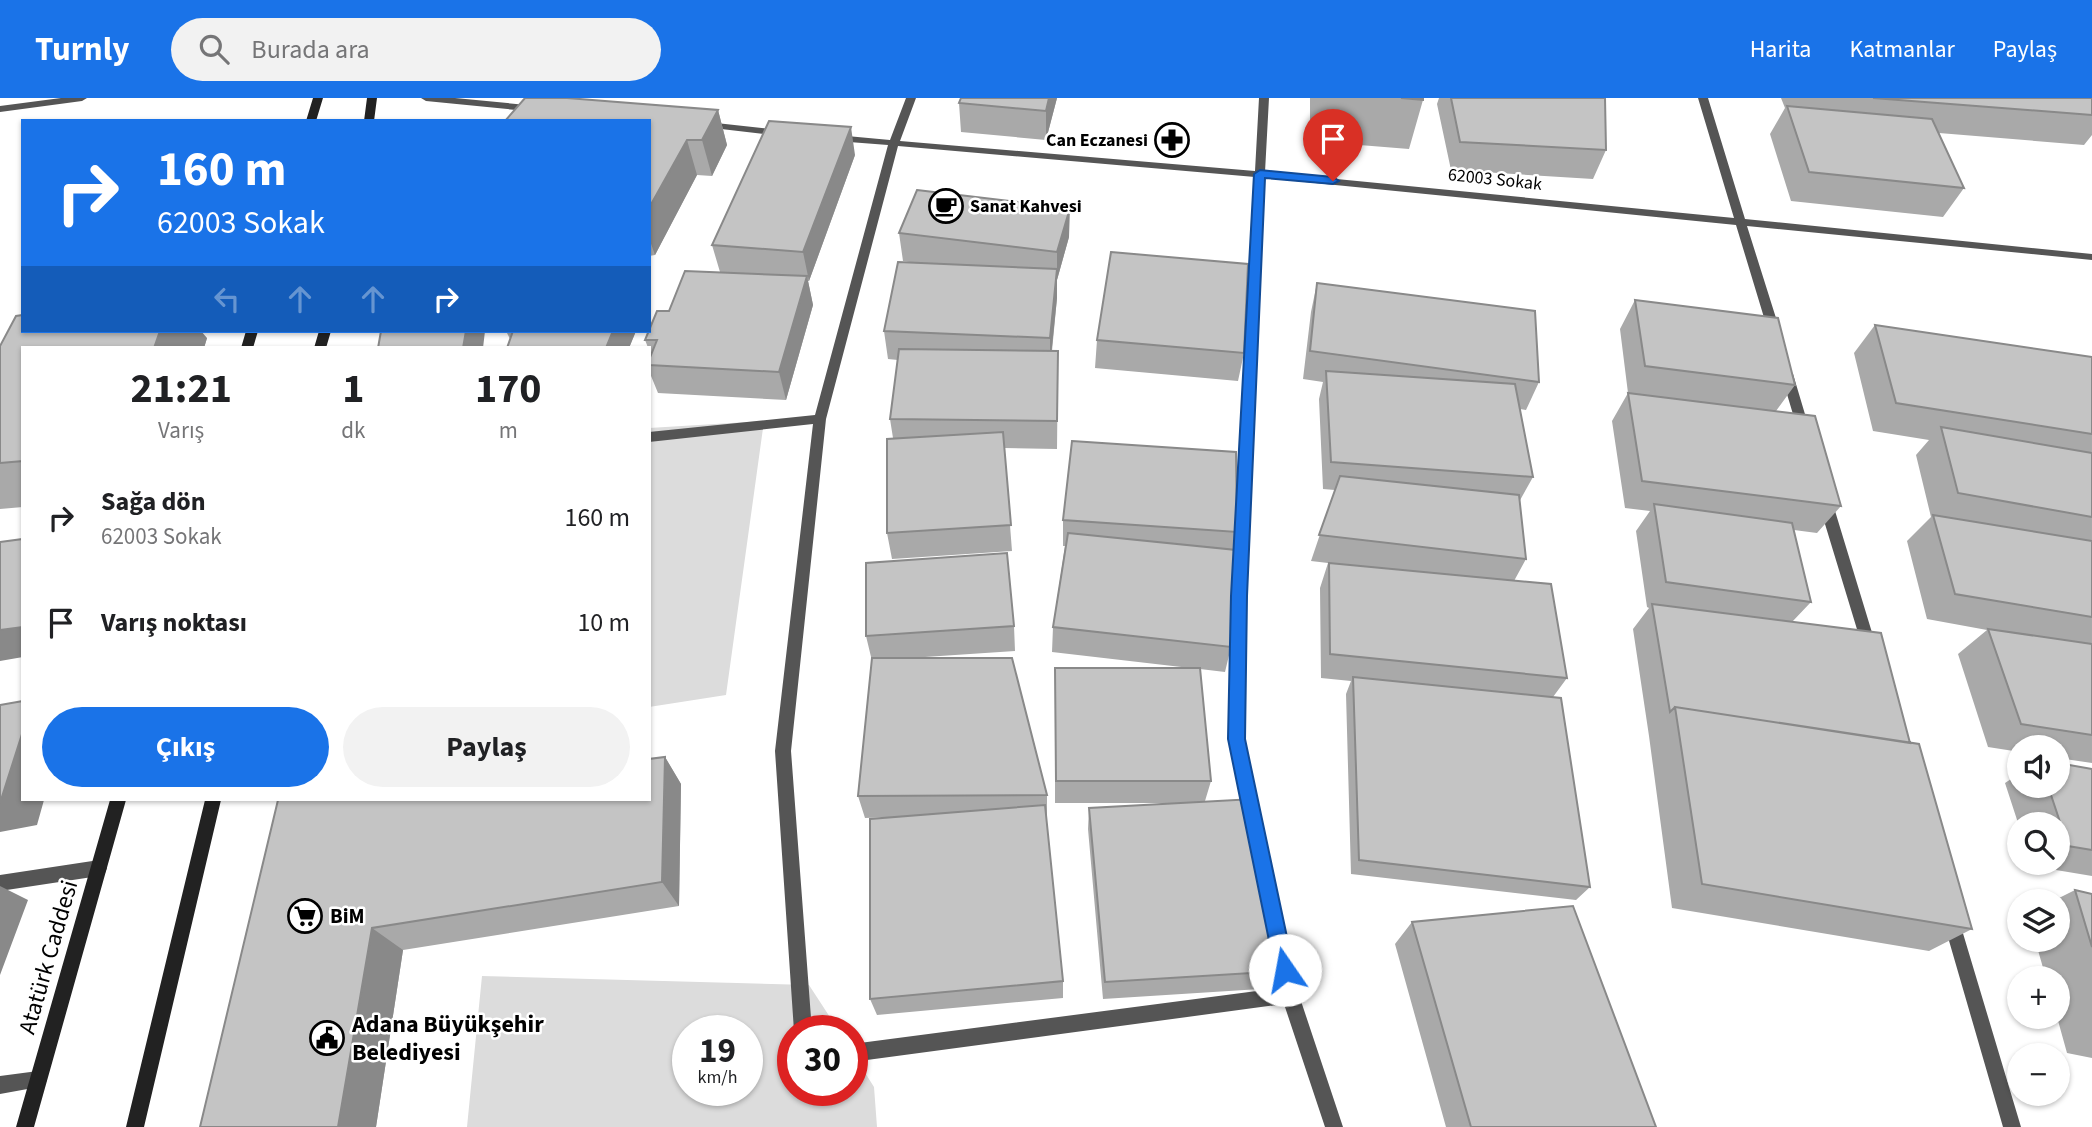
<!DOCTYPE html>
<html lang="tr">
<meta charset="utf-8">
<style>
:root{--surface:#fff;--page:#f2f2f2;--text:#202124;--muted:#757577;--accent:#1a73e8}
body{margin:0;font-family:"Source Sans 3",sans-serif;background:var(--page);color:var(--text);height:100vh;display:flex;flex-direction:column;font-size:26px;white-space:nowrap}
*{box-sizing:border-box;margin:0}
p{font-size:23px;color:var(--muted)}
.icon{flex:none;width:38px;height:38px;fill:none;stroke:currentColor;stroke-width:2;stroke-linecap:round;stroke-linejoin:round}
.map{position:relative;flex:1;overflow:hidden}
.side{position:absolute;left:21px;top:248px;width:630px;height:455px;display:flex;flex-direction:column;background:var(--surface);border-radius:0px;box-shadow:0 2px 5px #0004}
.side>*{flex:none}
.top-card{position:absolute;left:21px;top:21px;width:630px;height:214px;border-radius:0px;box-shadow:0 2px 5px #0004;background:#1a73e8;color:#fff;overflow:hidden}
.fabs{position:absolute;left:2007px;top:637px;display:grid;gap:14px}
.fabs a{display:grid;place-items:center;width:63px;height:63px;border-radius:50%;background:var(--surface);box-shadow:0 2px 5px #0004;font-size:35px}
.speed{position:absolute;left:672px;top:917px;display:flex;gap:14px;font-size:35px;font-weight:700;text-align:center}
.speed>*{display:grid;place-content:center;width:91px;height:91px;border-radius:50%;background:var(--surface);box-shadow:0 2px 5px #0004;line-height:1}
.speed small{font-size:18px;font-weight:400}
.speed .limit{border:10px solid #d22;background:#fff;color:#111}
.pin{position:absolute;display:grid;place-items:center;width:60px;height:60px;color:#fff;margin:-72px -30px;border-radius:50% 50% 50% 0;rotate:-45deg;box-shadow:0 0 7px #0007}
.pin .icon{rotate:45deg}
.me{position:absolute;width:77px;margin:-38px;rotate:348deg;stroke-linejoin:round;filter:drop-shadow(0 0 5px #0008)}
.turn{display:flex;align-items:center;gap:24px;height:147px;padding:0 21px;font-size:32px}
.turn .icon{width:91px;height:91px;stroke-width:2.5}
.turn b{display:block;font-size:49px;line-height:60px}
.lanes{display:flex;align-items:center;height:66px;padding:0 21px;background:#0003;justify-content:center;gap:35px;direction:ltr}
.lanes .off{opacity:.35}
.eta{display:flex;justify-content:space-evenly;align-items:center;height:119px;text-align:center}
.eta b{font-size:42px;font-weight:700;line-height:49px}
.button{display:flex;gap:14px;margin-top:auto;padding:14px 21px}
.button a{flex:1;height:80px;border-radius:42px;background:var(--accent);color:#fff;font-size:28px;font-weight:700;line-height:80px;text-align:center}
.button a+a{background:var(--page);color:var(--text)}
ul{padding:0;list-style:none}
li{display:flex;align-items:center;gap:21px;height:105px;padding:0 21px}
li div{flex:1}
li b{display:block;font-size:26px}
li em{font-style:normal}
header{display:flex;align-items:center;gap:42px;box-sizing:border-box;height:98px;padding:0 35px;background:var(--accent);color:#fff}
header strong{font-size:33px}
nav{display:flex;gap:38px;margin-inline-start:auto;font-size:24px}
.search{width:490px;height:63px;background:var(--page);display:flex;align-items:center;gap:18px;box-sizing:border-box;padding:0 24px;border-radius:38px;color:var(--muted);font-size:26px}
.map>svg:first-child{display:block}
</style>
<header>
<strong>Turnly</strong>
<div class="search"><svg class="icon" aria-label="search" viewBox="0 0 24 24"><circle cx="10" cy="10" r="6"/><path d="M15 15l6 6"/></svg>Burada ara</div>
<nav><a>Harita</a><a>Katmanlar</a><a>Paylaş</a></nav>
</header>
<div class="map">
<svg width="2092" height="1029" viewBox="0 0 2092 1029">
<rect width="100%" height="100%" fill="#fff"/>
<path fill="#dcdcdc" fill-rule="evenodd" d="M764,323L726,597L649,609V330Z
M482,878L809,887L839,933H793V992H852V954L874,989L877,1029H467ZM688,933H747V992H688Z"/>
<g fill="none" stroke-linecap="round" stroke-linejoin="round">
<path fill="#555" fill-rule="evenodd" d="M61,0H87L82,3L0,14V8Z
M421,0H455L537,8L542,11L537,14L426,3Z
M906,0H916L900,43L1255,73L1259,0H1269L1265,74L1734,120L1698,0H1708L1745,121L2092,156V162L1747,128L1781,236L1775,240L1769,236L1736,127L1265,80L1246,498L1244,641L1260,717L1258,722L1252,724L1246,722L1244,717L1228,641L1232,498L1255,79L898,48L826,321L791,653L812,933H794L775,653L813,326L649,344V334L815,317L888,47L836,43L831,40L836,37L890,42Z
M707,24L780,32L785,35L780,38L704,29L702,27Z
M1787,272L1793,276L1810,333L1804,338L1798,333L1781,276Z
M1825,398L1832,403L1877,551L1875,555L1870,557L1865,555L1863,551L1818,403Z
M99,762L105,765L107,770L105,775L99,778L0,793V777Z
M1951,814L1957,816L1959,822L2021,1029H2003L1943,822L1945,816Z
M1282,849L1288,851L1290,857L1299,897L1343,1029H1325L1284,906L852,964V946L1280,890L1274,857L1276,851Z
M38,973L44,976L47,982L44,988L0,996V978Z"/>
<path fill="#222" fill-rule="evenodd" d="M313,0H323L316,23H306Z
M367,0H377L374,23H364Z
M246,233H258L253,250H241Z
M319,233H331L326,250H314Z
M110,702H126L34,1029H16Z
M205,702H221L144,1029H126Z"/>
</g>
<path fill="#a9a9a9" d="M961,0H1057L1046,42L961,34L959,5Z
M1310,0H1423V2L1409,51L1310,43Z
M1439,0H1605L1606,52L1593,81L1451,72L1437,6Z
M1781,0H2092V37L2084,47L1939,35L1964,90L1943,119L1791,103L1770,36L1785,10Z
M718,12L727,47L712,78L697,77L655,157L649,158V23Z
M855,57L809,183H808L813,207L786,302L658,295L649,273V262L651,257L645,242L669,213L720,174L712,147Z
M899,135L1069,139L1057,182V200L1052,253H1058L1057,351L1004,350L1012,453L892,461L887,435L893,340L890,321L898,262L888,261L884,233L915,165L903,163Z
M1317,185L1539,284L1526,312L1520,311L1533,379L1519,404L1526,461L1514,483L1567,580L1553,599L1590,789L1576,802L1351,776L1346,596L1351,583L1321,580L1320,490L1328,465L1311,463L1335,392L1323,391L1319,301L1323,284L1303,281L1311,214Z
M1635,202L1795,287L1776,313L1841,408L1817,435L1794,432L1811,504L1792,524L1910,644L1972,831L1929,853L1672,810L1649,638L1633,531L1649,510L1647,509L1636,433L1650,413L1625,410L1612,323L1628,295L1620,231Z
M1875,227L2092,259V665L2058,660V649H2020V654L1988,649L1958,556L1987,532L1927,521L1907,443L1931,419L1916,357L1929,342L1873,333L1854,255Z
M506,233H636L629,250H507L510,241Z
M207,240L204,250H23V409L0,411V248Z
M1097,242L1244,255L1238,283L1095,270Z
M1063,422L1237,434L1233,452L1231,549L1225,574L1200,571L1211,683L1205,703L1285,873L1276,890L1103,901L1088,731L1089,710L1175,705H1055V594L1190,570L1052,554L1053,529L1065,448H1063Z
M1014,528L1015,553L910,560L1047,697V718H1046L1063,883V900L877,917L870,901L891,719L865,720L858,698L872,563L866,538Z
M665,659L681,686L679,808L403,852L376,1029H200L278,702H649Z
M2092,671V778L2032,768L2031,765H2058V726H2020V731L2005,685L2020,675V688H2058Z
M2075,792L2092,796V960L2067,955L2057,919H2058V880H2046L2035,842H2058V803H2053Z
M1412,824L1656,1029H1446L1395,846Z"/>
<path fill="#898989" d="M1049,0H1057L1046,42V13Z
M718,12L727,47L712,78L702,42Z
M851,29L855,57L809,183L803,154Z
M687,42L697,77L655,157L649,140V110Z
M1070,110L1069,139L1057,182V200L1050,268V240L1057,173V154Z
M807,178L813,207L786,302L779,274Z
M160,233H201L207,240L204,250H154Z
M466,233H485L483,250H463Z
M613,233H636L629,250H606Z
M23,529V559L0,563V532Z
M23,633V702H44L37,727L0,734V705Z
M665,659L681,686L679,808L662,784Z
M0,788L28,802L0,877Z
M372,830L403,852L376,1029H338Z"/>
<path fill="#c4c4c4" stroke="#898989" stroke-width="2" d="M525,0H567L718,12L702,42H687L649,110V23H505Z
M961,0H1049L1046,13L959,5Z
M1401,0H1423V2Z
M1451,0H1605L1606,52L1460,44Z
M1873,0H2092V17Z
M1787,8L1932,21L1964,90L1809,74Z
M769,23L851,29L803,154L712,147Z
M917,92L1070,110L1057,154L899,135Z
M1111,154L1248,166L1244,255L1097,242Z
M898,164L1057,171L1050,240L884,233Z
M685,173L807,178L779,274L649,267V262L657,242H645L657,213H669Z
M1317,185L1535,213L1539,284L1310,253Z
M1635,202L1778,220L1795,287L1645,268Z
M23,217V233H160L154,250H23V363L0,365V248L16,218Z
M1875,227L2092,259V336L1896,305Z
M381,233H466L463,250H378Z
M513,233H613L606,250H507Z
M899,251L1058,253L1057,323L890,321Z
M1326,273L1515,286L1533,379L1331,364Z
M1628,295L1815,318L1841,408L1642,383Z
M1941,329L2092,355V419L1958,395Z
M1003,334L1011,427L887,435V341Z
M1072,343L1236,354L1237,434L1063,422Z
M1340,378L1519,397L1526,461L1319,437Z
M1654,406L1792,425L1811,504L1666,484Z
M1933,417L2092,443V519L1955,496Z
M1068,435L1236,452L1231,549L1053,529Z
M23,441V529L0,532V444Z
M1007,455L1014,528L866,538V465Z
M1329,465L1551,486L1567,580L1330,556Z
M1652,506L1881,535L1910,645L1675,609L1670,614Z
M1988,531L2092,546V637L2021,626Z
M872,560H1012L1047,697L858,698Z
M1055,570H1200L1211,683H1056Z
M1353,579L1561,600L1590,789L1359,762Z
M23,603V633L0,705V607Z
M1675,609L1919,646L1972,831L1702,786Z
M665,659L662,784L372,830L338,1029H200L278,702H649V661Z
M2058,665L2092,671V752L2068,748L2048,688H2058Z
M1254,701L1285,873L1105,884L1089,710Z
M1045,707L1063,883L870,901V721Z
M2075,792L2092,796V849Z
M1573,808L1656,1029H1471L1412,824Z"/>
<path fill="#1a73e8" stroke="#114b97" stroke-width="2" d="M1260,72L1333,79L1339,83L1333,86L1265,80L1247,498L1245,641L1294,872L1292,879L1285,882L1278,879L1275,872L1228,641L1231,498L1254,76Z"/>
<defs>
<g id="pharmacy-ring" transform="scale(1.75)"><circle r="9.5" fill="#fff" stroke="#000" stroke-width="1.5"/><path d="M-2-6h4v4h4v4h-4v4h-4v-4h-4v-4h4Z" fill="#000"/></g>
<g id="cafe-ring" transform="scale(1.75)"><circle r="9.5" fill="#fff" stroke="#000" stroke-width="1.5"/><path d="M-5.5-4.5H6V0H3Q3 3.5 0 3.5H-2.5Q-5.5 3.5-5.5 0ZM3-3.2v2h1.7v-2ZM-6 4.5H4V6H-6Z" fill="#000"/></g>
<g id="supermarket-ring" transform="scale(1.75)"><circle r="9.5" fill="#fff" stroke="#000" stroke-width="1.5"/><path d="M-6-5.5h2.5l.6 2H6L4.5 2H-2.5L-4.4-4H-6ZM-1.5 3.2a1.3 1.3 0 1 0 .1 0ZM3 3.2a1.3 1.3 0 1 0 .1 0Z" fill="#000"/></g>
<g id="civic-ring" transform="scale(1.75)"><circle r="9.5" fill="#fff" stroke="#000" stroke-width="1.5"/><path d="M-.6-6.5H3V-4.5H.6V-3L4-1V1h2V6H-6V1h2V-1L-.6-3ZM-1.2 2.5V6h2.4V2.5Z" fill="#000"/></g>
</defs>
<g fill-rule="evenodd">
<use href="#pharmacy-ring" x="1172" y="42"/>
<use href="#cafe-ring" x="946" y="108"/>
<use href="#supermarket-ring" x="305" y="818"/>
<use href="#civic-ring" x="327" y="940"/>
</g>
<g text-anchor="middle" stroke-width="5" stroke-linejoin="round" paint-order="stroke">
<g font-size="18" font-weight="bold" fill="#000" stroke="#fff" text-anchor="end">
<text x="1148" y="48">Can Eczanesi</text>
<text x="970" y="114" text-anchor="start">Sanat Kahvesi</text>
</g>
<g font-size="18" fill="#000" stroke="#fff">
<text transform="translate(1495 81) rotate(6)" y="6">62003 Sokak</text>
</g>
<g font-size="21" font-weight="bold" fill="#000" stroke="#fff" text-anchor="start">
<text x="330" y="825">BiM</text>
</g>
<g font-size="24" fill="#000" stroke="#fff">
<text transform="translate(48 859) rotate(-74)" y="8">Atatürk Caddesi</text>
</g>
<g font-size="24" font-weight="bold" fill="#000" stroke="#fff" text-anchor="start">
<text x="352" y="934">Adana Büyükşehir<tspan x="352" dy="28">Belediyesi</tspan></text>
</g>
</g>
</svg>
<div class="fabs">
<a><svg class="icon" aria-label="sound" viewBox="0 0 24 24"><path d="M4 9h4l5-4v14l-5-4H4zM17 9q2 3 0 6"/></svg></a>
<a><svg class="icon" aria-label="search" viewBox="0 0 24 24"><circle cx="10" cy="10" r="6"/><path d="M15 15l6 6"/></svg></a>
<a><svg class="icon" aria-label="layers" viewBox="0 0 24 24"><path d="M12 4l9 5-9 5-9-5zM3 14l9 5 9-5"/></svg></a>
<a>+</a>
<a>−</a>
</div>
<div class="speed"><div>19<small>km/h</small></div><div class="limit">30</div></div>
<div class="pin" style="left:1333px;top:83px;background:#d93025"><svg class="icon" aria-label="arrive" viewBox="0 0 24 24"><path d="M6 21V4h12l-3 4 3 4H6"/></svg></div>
<svg class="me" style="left:1285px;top:872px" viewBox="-20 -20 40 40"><circle r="19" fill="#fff"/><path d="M0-13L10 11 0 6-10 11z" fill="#1a73e8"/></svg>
<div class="top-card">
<div class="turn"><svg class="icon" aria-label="right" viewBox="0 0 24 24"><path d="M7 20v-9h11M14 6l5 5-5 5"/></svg><div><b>160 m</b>62003 Sokak</div></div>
<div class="lanes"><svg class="icon off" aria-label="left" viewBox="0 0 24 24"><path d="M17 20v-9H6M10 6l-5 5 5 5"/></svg><svg class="icon off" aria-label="ahead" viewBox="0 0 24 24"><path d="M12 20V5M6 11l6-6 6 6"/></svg><svg class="icon off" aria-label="ahead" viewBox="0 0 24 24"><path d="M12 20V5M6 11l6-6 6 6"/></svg><svg class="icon" aria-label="right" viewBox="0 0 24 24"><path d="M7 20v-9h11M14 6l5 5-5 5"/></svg></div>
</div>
<section class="side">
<div class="eta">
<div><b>21:21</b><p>Varış</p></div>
<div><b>1</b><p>dk</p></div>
<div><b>170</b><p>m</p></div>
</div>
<ul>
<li><svg class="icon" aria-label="right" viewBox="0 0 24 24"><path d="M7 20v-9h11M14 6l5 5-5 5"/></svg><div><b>Sağa dön</b><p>62003 Sokak</p></div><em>160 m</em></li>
<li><svg class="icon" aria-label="arrive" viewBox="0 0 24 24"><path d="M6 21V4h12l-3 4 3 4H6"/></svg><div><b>Varış noktası</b></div><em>10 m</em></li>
</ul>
<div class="button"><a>Çıkış</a><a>Paylaş</a></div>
</section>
</div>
